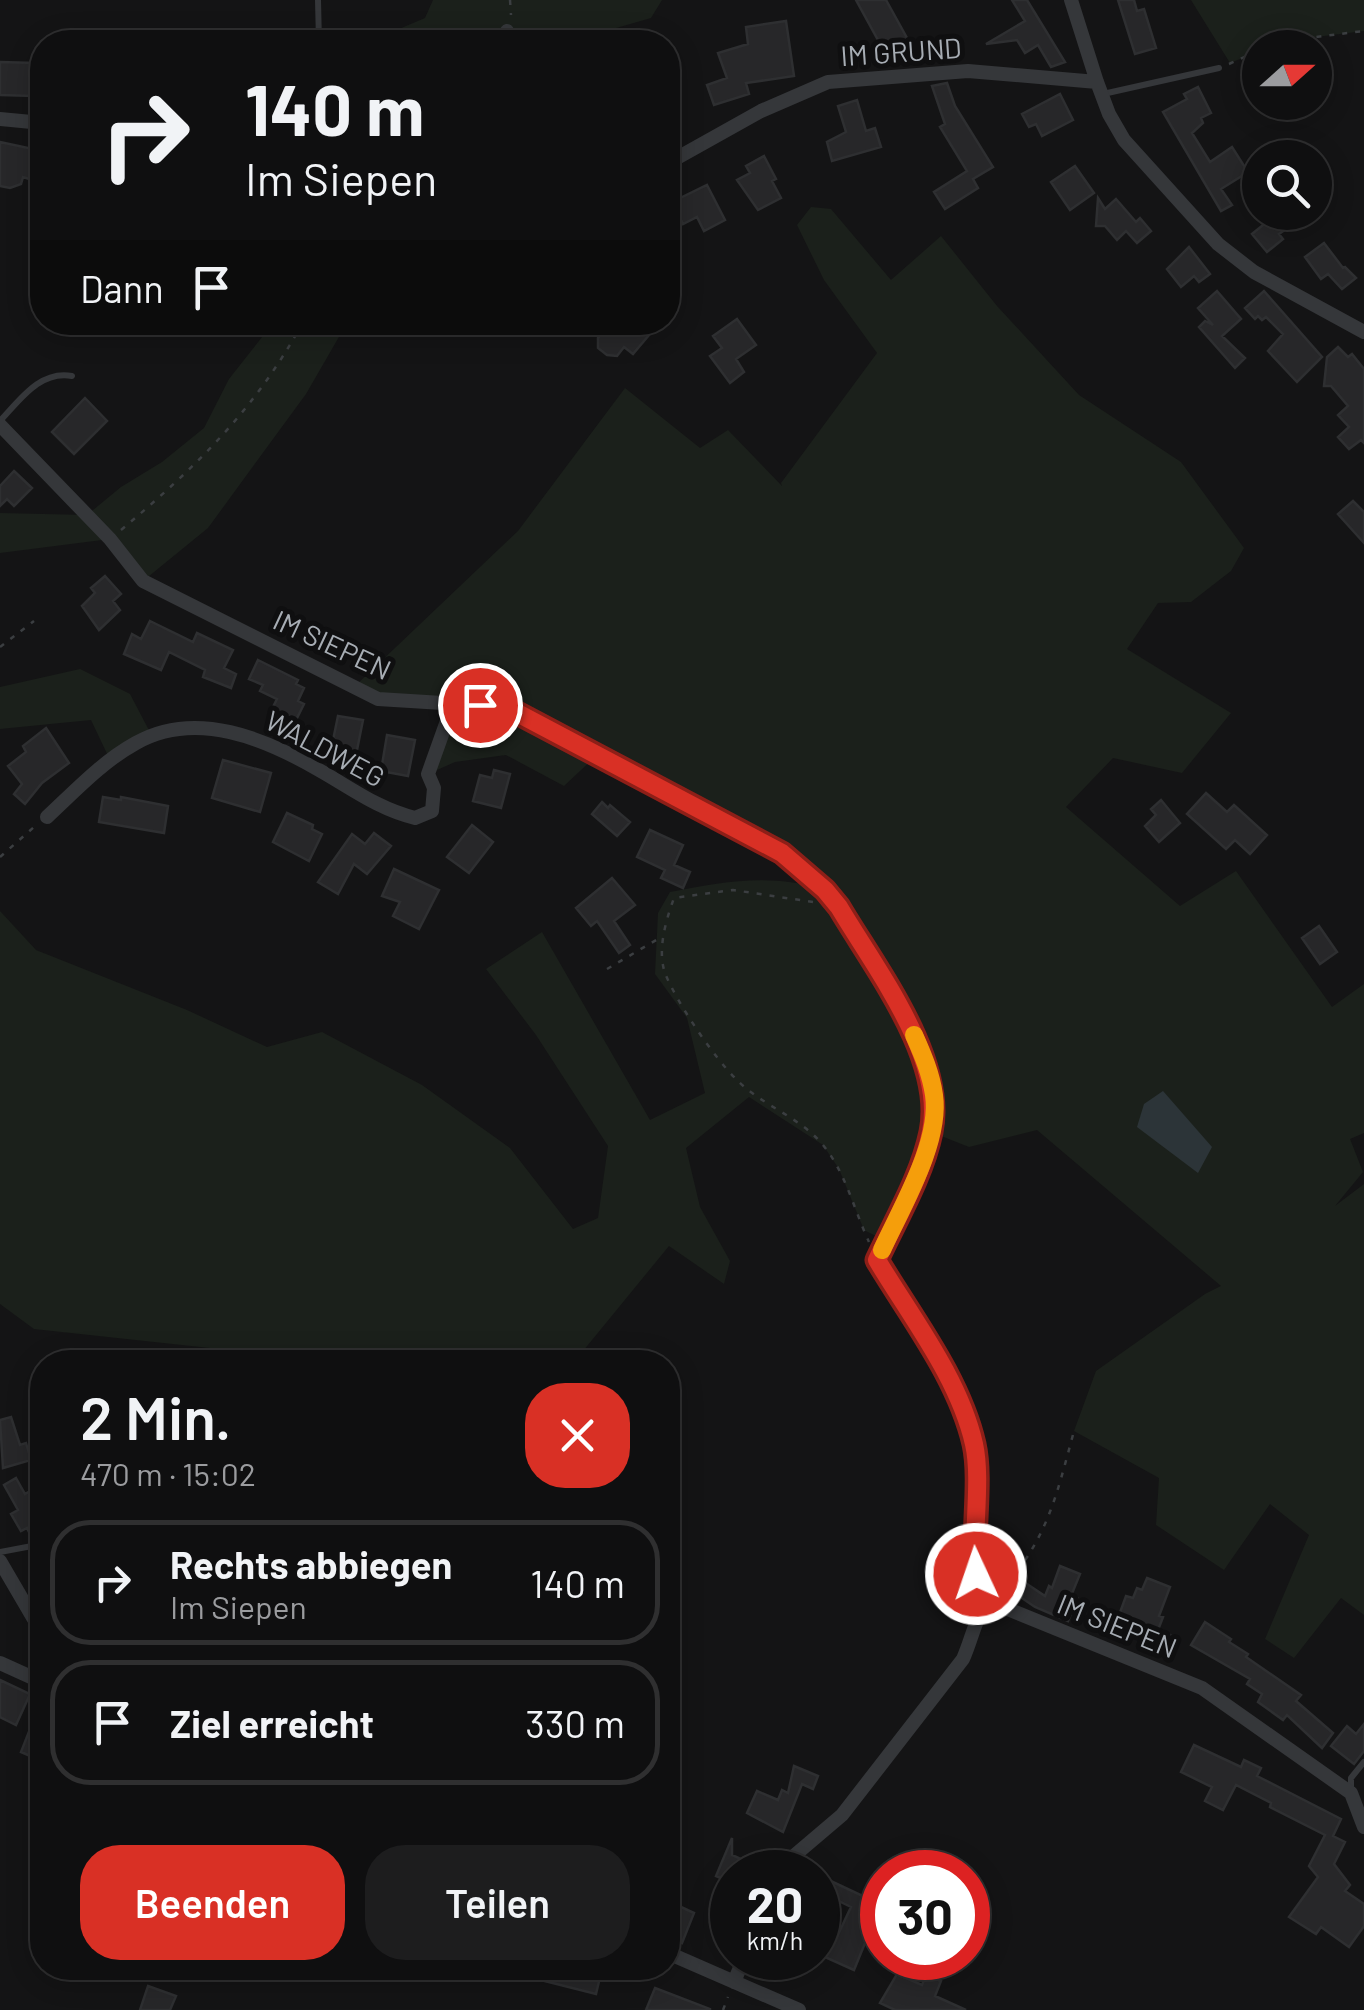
<!DOCTYPE html>
<html lang="de">
<meta charset="utf-8">
<style>
:root{--surface:#0f0f10;--page:#1d1d1e;--text:#f1f3f6;--muted:#9b9c9f;--line:#2f2f30;--accent:#d93025}
body{margin:0;font-family:Barlow,sans-serif;background:var(--page);color:var(--text);height:100vh;display:flex;flex-direction:column;font-size:38px;white-space:nowrap}
*{box-sizing:border-box;margin:0}
p{font-size:32px;color:var(--muted)}
.icon{flex:none;width:55px;height:55px;fill:none;stroke:currentColor;stroke-width:2;stroke-linecap:round;stroke-linejoin:round}
.map{position:relative;flex:1;overflow:hidden}
.details{position:absolute;left:30px;top:1350px;width:650px;height:630px;display:flex;flex-direction:column;background:var(--surface);border-radius:40px;box-shadow:0 5px 25px #0003,0 0 0 2px var(--line)}
.details>*{flex:none}
.guide{position:absolute;left:30px;top:30px;width:650px;height:305px;border-radius:40px;box-shadow:0 5px 25px #0003,0 0 0 2px var(--line);background:#0f0f10;color:var(--text);overflow:hidden}
.needle{width:65px;rotate:69deg}
.fabs{position:absolute;left:1242px;top:30px;display:grid;gap:20px}
.fabs a{display:grid;place-items:center;width:90px;height:90px;border-radius:50%;background:var(--surface);box-shadow:0 5px 25px #0003,0 0 0 2px var(--line);font-size:50px}
.speed{position:absolute;left:710px;top:1850px;display:flex;gap:20px;font-size:50px;font-weight:700;text-align:center}
.speed>*{display:grid;place-content:center;width:130px;height:130px;border-radius:50%;background:var(--surface);box-shadow:0 5px 25px #0003,0 0 0 2px var(--line);line-height:1}
.speed small{font-size:25px;font-weight:400}
.speed .limit{border:15px solid #d22;background:#fff;color:#111}
.pin{position:absolute;display:grid;place-items:center;width:85px;height:85px;color:#fff;margin:-42px;border:5px solid #fff;border-radius:50%;box-shadow:0 2px 10px #0007}
.me{position:absolute;width:110px;margin:-55px;rotate:357deg;stroke-linejoin:round;filter:drop-shadow(0 0 8px #0008)}
.turn{display:flex;align-items:center;gap:35px;height:210px;padding:0 50px;font-size:45px}
.turn .icon{width:130px;height:130px;stroke-width:2.5}
.turn b{display:block;font-size:70px;line-height:85px}
.then{display:flex;align-items:center;height:95px;padding:0 50px;background:#0003;gap:20px;font-size:38px}
.round{display:grid;place-items:center;flex:none;width:105px;height:105px;border-radius:40px;background:var(--page)}
.headline{display:flex;align-items:center;justify-content:space-between;height:170px;padding:0 50px}
h1{font-size:60px;font-weight:600;line-height:75px}
.primary-button{display:flex;gap:20px;margin-top:auto;padding:20px 50px}
.primary-button a{flex:1;height:115px;border-radius:40px;background:var(--accent);color:#fff;font-size:40px;font-weight:600;line-height:115px;text-align:center}
.primary-button a+a{background:var(--page);color:var(--text)}
ul{padding:0;list-style:none}
li{display:flex;align-items:center;gap:30px;height:125px;margin:0 20px 15px;padding:0 30px;border:5px solid var(--line);border-radius:40px}
li div{flex:1}
li b{display:block;font-size:38px}
li em{font-style:normal}
.map>svg:first-child{display:block}
</style>
<div class="map">
<svg width="1364" height="2010" viewBox="0 0 1364 2010">
<rect width="100%" height="100%" fill="#141415"/>
<path fill="#1b201b" d="M433,0H662L651,18L578,39L576,42H399V29L425,18Z
M1191,0H1364V31L1284,41L1260,48V51L1230,63Z
M811,207L831,209L891,280L941,236L997,306L1079,395L1181,462L1244,548L1231,571L1191,602L1158,603L1127,649L1231,713L1182,773L1113,758L1066,807L1180,906L1236,871L1332,1007L1364,984V1133L1350,1139L1363,1172L1335,1206L1364,1184V1615L1341,1598L1294,1658L1265,1639L1309,1535L1270,1504L1224,1570L1156,1525L1159,1478L1074,1431L1096,1371L1205,1294L1221,1286L1037,1130L969,1147L931,1132L886,1241L864,1230L839,1169L823,1145L749,1097L686,1148L700,1207L730,1261L724,1284L669,1246L574,1362H292L283,1356L34,1329L0,1304V911L36,950L187,1010L267,1047L322,1032L422,1085L510,1148L573,1229L598,1218L608,1146L536,1035L486,969L542,932L650,1120L705,1093L687,1018L655,974L658,913L670,892C725,881 766,874 821,888L799,866L596,756L564,786L506,755L455,762L428,774L452,704L378,699L354,687L518,531L625,388L700,448L728,430L782,486L781,483L877,353L824,280L797,225Z
M273,323H347L306,394L208,528L143,581L110,539L0,553V513L87,515L121,487L162,462L204,428L229,379Z
M80,669L130,694L152,736L110,760L91,720L0,729V687Z"/>
<path fill="#2c3438" d="M1163,1091L1212,1147L1198,1173L1137,1127L1144,1104Z"/>
<path fill="#272729" stroke="#2e2f31" stroke-width="2.5" d="M856,0H886L907,38L884,51Z
M1012,0H1027L1065,62L1051,67L1038,45L1025,53L1017,40L986,44L1025,21Z
M1118,0H1134L1137,11L1144,9L1156,48L1135,54Z
M786,21L794,76L746,83L749,94L714,105L707,85L727,78L718,53L748,44L746,27Z
M0,62L35,63L34,96L0,95Z
M947,83L955,106L993,167L973,179L978,188L945,209L934,192L967,171L940,127L945,124L932,86Z
M1198,87L1211,113L1201,118L1203,123L1192,133L1210,162L1232,147L1248,172L1221,189L1232,205L1221,211L1163,112L1187,99L1184,94Z
M1060,94L1073,120L1042,136L1036,124L1029,127L1022,114Z
M857,100L866,131L875,128L881,147L832,161L827,142L846,132L838,106Z
M0,142L42,151V183L23,177L21,184L10,188L0,186Z
M764,156L776,179L772,181L781,198L758,210L737,180L750,173L746,166Z
M1075,166L1094,193L1070,210L1051,182Z
M707,185L725,220L704,231L697,217L683,224L672,202Z
M1098,198L1105,209L1116,199L1136,222L1140,218L1151,231L1137,243L1126,231L1117,240L1105,226H1096Z
M1262,212H1289L1296,222L1279,234L1283,239L1267,252L1252,234L1268,221Z
M1324,243L1343,268L1345,267L1356,278L1342,289L1328,274L1321,279L1305,257Z
M1189,247L1210,274L1199,282L1194,276L1181,287L1167,269Z
M1217,291L1241,319L1222,336L1245,358L1235,368L1199,327L1205,321L1213,325L1198,308Z
M1264,291L1322,357L1297,382L1268,351L1283,334L1266,317L1262,320L1258,316L1255,319L1245,308Z
M737,319L756,345L736,359L744,372L730,383L710,356L722,348L713,336Z
M616,322H649V335L633,354L624,347L617,356L607,355L598,348V338L604,330L618,329Z
M1338,347L1348,357L1352,354L1364,369V443L1361,440L1349,449L1338,437L1349,427L1338,415L1348,406L1331,386H1324L1327,357Z
M85,398L107,421L74,454L52,432Z
M14,471L32,488L14,506L7,499L0,506V486Z
M1353,501L1364,512V543L1338,514Z
M105,576L121,594L113,601L120,610L99,630L82,606L95,593L91,588Z
M150,621L193,642L197,633L233,650L224,668L236,674L231,688L203,677L205,670L169,652L161,670L124,654L132,634L141,639Z
M258,660L298,680L296,684L304,688L298,701L304,704L296,720L272,709L277,699L260,691L263,685L249,679Z
M338,716L363,720L356,755L331,750Z
M46,728L69,763L42,783L25,804L14,794L22,784L8,766L26,752L23,746Z
M387,735L415,740L408,776L381,771Z
M223,760L271,773L260,812L212,798Z
M494,770L510,774L501,808L473,801L480,775L492,778Z
M1206,793L1227,812L1234,805L1267,835L1250,854L1235,840L1226,849L1187,814Z
M103,797L121,800V797L168,806L164,833L99,822Z
M1161,800L1180,823L1159,842L1145,826L1156,815L1151,809Z
M602,802L608,808L610,805L630,822L617,836L592,814Z
M287,813L313,825L312,829L322,834L309,861L273,842Z
M472,825L493,842L469,873L447,857Z
M650,830L683,845L674,865L690,872L683,888L661,878L665,870L637,857Z
M374,833L391,846L367,874L354,864L338,894L318,882L352,834L365,844Z
M394,869L439,890L419,929L393,916L400,902L382,896Z
M612,878L635,905L614,921L630,945L619,953L597,921L591,926L576,908Z
M1319,926L1337,952L1320,964L1302,938Z
M11,1417L20,1445L26,1443L31,1460L3,1468L0,1420Z
M16,1478L25,1494L37,1487L42,1497V1528L30,1534L27,1528L21,1531L11,1514L18,1510L4,1485Z
M1060,1566L1080,1574L1071,1596L1077,1598L1068,1621L1035,1607L1013,1592L1021,1580L1045,1596L1049,1586L1052,1588Z
M1147,1578L1170,1587L1159,1616L1163,1617L1158,1630L1170,1635L1165,1648L1114,1629L1126,1596L1133,1598L1137,1588L1142,1590Z
M1205,1622L1231,1639L1229,1642L1248,1654L1246,1657L1301,1695L1296,1701L1333,1733L1322,1748L1287,1715L1283,1720L1258,1702L1262,1694L1247,1684L1250,1679L1191,1645Z
M0,1680L30,1694L16,1725L0,1717Z
M32,1724L42,1729V1761L21,1752Z
M1364,1724V1751L1354,1764L1331,1746L1347,1726L1356,1734Z
M1194,1745L1241,1767L1244,1760L1261,1768L1257,1776L1341,1819L1333,1836L1345,1842L1334,1864L1350,1885L1345,1891L1364,1904V1926L1349,1947L1321,1927L1316,1934L1289,1917L1318,1877L1309,1866L1325,1835L1270,1807L1271,1803L1236,1785L1223,1810L1205,1801L1212,1787L1181,1772Z
M794,1766L818,1776L813,1789L802,1784L783,1832L747,1813L757,1791L778,1800L782,1790L788,1793Z
M732,1838V1855L769,1872H732V1883L716,1876Z
M818,1875L882,1905V1925L874,1921L854,1970L818,1954V1936L834,1943L851,1907L818,1891Z
M668,1901L694,1913L682,1943L668,1936Z
M536,1968H579L601,1973L596,1994L533,1978Z
M897,1974L922,1985L926,1975L941,1981L935,1996L966,2010H895L880,2003Z
M148,1986L176,1996L170,2010H140Z
M655,1988L710,2009V2010H646Z"/>
<g fill="none" stroke-linecap="round" stroke-linejoin="round">
<path stroke="#3b3e41" stroke-width="2.5" stroke-dasharray="5 8" stroke-linecap="butt" d="M510,0L511,15
M1266,48L1284,41L1364,31
M1229,64L1260,50
M121,530C196,467 255,410 303,322
M0,647L34,621
M0,857L34,827
M813,902L733,890L674,898C666,920 657,950 665,973C677,1003 714,1058 738,1081C763,1106 800,1117 823,1145C846,1173 854,1210 869,1242
M607,969L663,936
M1001,1591C1048,1538 1056,1497 1074,1431
M723,2010L728,1997"/>
<path stroke="#35373a" stroke-width="6" d="M318,0L319,42
M1103,94L1219,68
M0,421C20,400 40,370 72,376
M0,1552L32,1546L42,1540
M1351,1791V1778L1364,1762"/>
<path stroke="#35373a" stroke-width="14" d="M1071,0L1097,82L1109,114L1124,140L1218,244L1254,272L1364,332
M499,42L507,31
M0,119L42,123
M668,163L761,111L828,82L968,71L1097,82
M0,425L110,539L143,581L378,699L507,707L666,794L781,853L825,889L839,907C875,968 946,1059 931,1132C922,1176 896,1219 877,1260C911,1317 958,1377 974,1443C984,1485 966,1530 976,1573C978,1582 984,1592 988,1601L1202,1688L1351,1793L1364,1827
M47,817C75,791 103,761 136,743C196,709 266,739 319,770C351,788 378,809 415,818L432,811L434,788L428,774L453,704
M0,1561L42,1633
M0,1663L42,1682
M779,1872L782,1866L842,1815L963,1659C972,1639 975,1618 988,1601
M668,1953L799,2010
M734,1982L744,1958"/>
</g>
<g fill="none" stroke-linecap="round" stroke-linejoin="round">
<g stroke="#8d1f18" stroke-width="25">
<path id="route" d="M480,705L506,707L782,853L825,890L839,907C875,968 946,1059 931,1132C922,1176 896,1219 877,1260C911,1317 959,1378 974,1444C982,1480 972,1533 976,1574"/>
</g>
<use href="#route" stroke="#d93025" stroke-width="18"/>
<path stroke="#f59e0b" stroke-width="18" d="M882,1250C901,1208 941,1142 934,1095C931,1074 923,1055 914,1035"/>
</g>
<g text-anchor="middle" stroke-width="10" stroke-linejoin="round" paint-order="stroke">
<g font-size="28" fill="#a7adb4" stroke="#0f0f10">
<text transform="translate(901 52) rotate(-4)" y="10">IM GRUND</text>
<text transform="translate(332 645) rotate(25)" y="10">IM SIEPEN</text>
<text transform="translate(325 749) rotate(28)" y="10">WALDWEG</text>
<text transform="translate(1117 1626) rotate(22)" y="10">IM SIEPEN</text>
</g>
</g>
</svg>
<div class="fabs">
<a><svg class="needle" viewBox="-14 -14 28 28"><path d="M0-13l5 13h-10z" fill="#e53935"/><path d="M0 13l5-13h-10z" fill="#9b9c9f"/></svg></a>
<a><svg class="icon" aria-label="search" viewBox="0 0 24 24"><circle cx="10" cy="10" r="6"/><path d="M15 15l6 6"/></svg></a>
</div>
<div class="speed"><div>20<small>km/h</small></div><div class="limit">30</div></div>
<div class="pin" style="left:480px;top:705px;background:#d93025"><svg class="icon" aria-label="arrive" viewBox="0 0 24 24"><path d="M6 21V4h12l-3 4 3 4H6"/></svg></div>
<svg class="me" style="left:976px;top:1574px" viewBox="-20 -20 40 40"><circle r="17" fill="#d93025" stroke="#fff" stroke-width="3"/><path d="M0-11L8 9 0 5-8 9z" fill="#fff"/></svg>
<div class="guide">
<div class="turn"><svg class="icon" aria-label="right" viewBox="0 0 24 24"><path d="M7 20v-9h11M14 6l5 5-5 5"/></svg><div><b>140 m</b>Im Siepen</div></div>
<div class="then">Dann<svg class="icon" aria-label="arrive" viewBox="0 0 24 24"><path d="M6 21V4h12l-3 4 3 4H6"/></svg></div>
</div>
<section class="details">
<div class="headline"><div><h1>2 Min.</h1><p>470 m · 15:02</p></div><a class="round" style="background:#d93025;color:#fff"><svg class="icon" aria-label="close" viewBox="0 0 24 24"><path d="M6 6l12 12M18 6L6 18"/></svg></a></div>
<ul>
<li><svg class="icon" aria-label="right" viewBox="0 0 24 24"><path d="M7 20v-9h11M14 6l5 5-5 5"/></svg><div><b>Rechts abbiegen</b><p>Im Siepen</p></div><em>140 m</em></li>
<li><svg class="icon" aria-label="arrive" viewBox="0 0 24 24"><path d="M6 21V4h12l-3 4 3 4H6"/></svg><div><b>Ziel erreicht</b></div><em>330 m</em></li>
</ul>
<div class="primary-button"><a>Beenden</a><a>Teilen</a></div>
</section>
</div>
